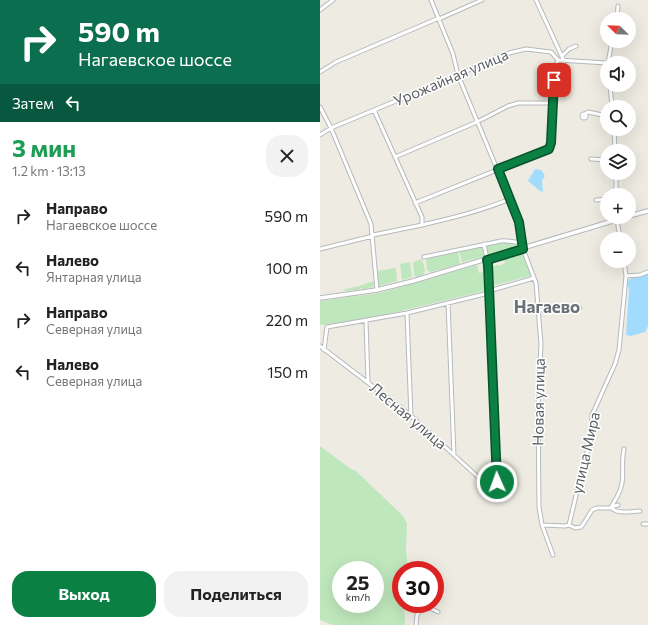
<!DOCTYPE html>
<html lang="ru">
<meta charset="utf-8">
<style>
:root{--surface:#fff;--page:#f2f2f2;--text:#222;--muted:#767676;--accent:#0b8043}
body{margin:0;font-family:Commissioner,sans-serif;background:var(--page);color:var(--text);height:100vh;display:flex;flex-direction:column;font-size:15px;white-space:nowrap}
*{box-sizing:border-box;margin:0}
p{font-size:13px;color:var(--muted)}
.icon{flex:none;width:22px;height:22px;fill:none;stroke:currentColor;stroke-width:2;stroke-linecap:round;stroke-linejoin:round}
.map{position:relative;flex:1;overflow:hidden}
.side{display:flex;flex-direction:column;background:var(--surface);width:320px}
.side>*{flex:none}
.guide{background:#0b6e4f;color:#fff;overflow:hidden}
.needle{width:26px;rotate:293deg}
.tools{position:absolute;left:280px;top:12px;display:grid;gap:8px}
.tools a{display:grid;place-items:center;width:36px;height:36px;border-radius:50%;background:var(--surface);box-shadow:0 4px 16px #0002;font-size:20px}
.speed{position:absolute;left:12px;top:561px;display:flex;gap:8px;font-size:20px;font-weight:700;text-align:center}
.speed>*{display:grid;place-content:center;width:52px;height:52px;border-radius:50%;background:var(--surface);box-shadow:0 4px 16px #0002;line-height:1}
.speed small{font-size:10px;font-weight:400}
.speed .limit{border:6px solid #d22;background:#fff;color:#111}
.pin{position:absolute;display:grid;place-items:center;width:34px;height:34px;color:#fff;margin:-17px;border-radius:8px;box-shadow:0 2px 6px #0006}
.me{position:absolute;width:44px;margin:-22px;rotate:358deg;stroke-linejoin:round;filter:drop-shadow(0 0 3px #0008)}
.turn{display:flex;align-items:center;gap:14px;height:84px;padding:0 12px;font-size:18px}
.turn .icon{width:52px;height:52px;stroke-width:2.5}
.turn b{display:block;font-size:28px;line-height:34px}
.then{display:flex;align-items:center;height:38px;padding:0 12px;background:#0003;gap:8px;font-size:15px}
.round{display:grid;place-items:center;flex:none;width:42px;height:42px;border-radius:16px;background:var(--page)}
.summary{display:flex;align-items:center;justify-content:space-between;height:68px;padding:0 12px}
h1{font-size:24px;font-weight:700;line-height:30px;color:#1e9e55}
.button{display:flex;gap:8px;margin-top:auto;padding:8px 12px}
.button a{flex:1;height:46px;border-radius:16px;background:var(--accent);color:#fff;font-size:16px;font-weight:700;line-height:46px;text-align:center}
.button a+a{background:var(--page);color:var(--text)}
ul{padding:0;list-style:none}
li{display:flex;align-items:center;gap:12px;height:52px;padding:0 12px}
li div{flex:1}
li b{display:block;font-size:15px}
li em{font-style:normal}
main{display:flex;flex:1;min-height:0}
.map>svg:first-child{display:block}
</style>
<main>
<section class="side">
<div class="guide">
<div class="turn"><svg class="icon" aria-label="right" viewBox="0 0 24 24"><path d="M7 20v-9h11M14 6l5 5-5 5"/></svg><div><b>590 m</b>Нагаевское шоссе</div></div>
<div class="then">Затем<svg class="icon" aria-label="left" viewBox="0 0 24 24"><path d="M17 20v-9H6M10 6l-5 5 5 5"/></svg></div>
</div>
<div class="summary"><div><h1>3 мин</h1><p>1.2 km · 13:13</p></div><a class="round"><svg class="icon" aria-label="close" viewBox="0 0 24 24"><path d="M6 6l12 12M18 6L6 18"/></svg></a></div>
<ul>
<li><svg class="icon" aria-label="right" viewBox="0 0 24 24"><path d="M7 20v-9h11M14 6l5 5-5 5"/></svg><div><b>Направо</b><p>Нагаевское шоссе</p></div><em>590 m</em></li>
<li><svg class="icon" aria-label="left" viewBox="0 0 24 24"><path d="M17 20v-9H6M10 6l-5 5 5 5"/></svg><div><b>Налево</b><p>Янтарная улица</p></div><em>100 m</em></li>
<li><svg class="icon" aria-label="right" viewBox="0 0 24 24"><path d="M7 20v-9h11M14 6l5 5-5 5"/></svg><div><b>Направо</b><p>Северная улица</p></div><em>220 m</em></li>
<li><svg class="icon" aria-label="left" viewBox="0 0 24 24"><path d="M17 20v-9H6M10 6l-5 5 5 5"/></svg><div><b>Налево</b><p>Северная улица</p></div><em>150 m</em></li>
</ul>
<div class="button"><a>Выход</a><a>Поделиться</a></div>
</section>
<div class="map">
<svg width="328" height="625" viewBox="0 0 328 625">
<rect width="100%" height="100%" fill="#eeebe2"/>
<path fill="#bfe7bd" fill-rule="evenodd" d="M182,241L199,244V245L196,247L167,255L165,245Z
M162,246L164,255L163,257L142,262L139,250Z
M138,251L140,264L111,272L107,270L106,260L114,256Z
M201,251L202,252L209,271L211,273L210,276L171,286L170,276V267L178,265L179,266L185,263L184,259L185,257Z
M102,259L105,270L104,275L96,277L94,275L93,262Z
M90,262L92,277L82,280L80,264Z
M164,262L166,263L167,278L165,279L166,288L164,291L47,319L0,325V301L60,293L157,265L159,273L163,272L162,264Z
M76,268L77,281L59,286L57,271Z
M54,281L53,287L43,289L41,288L38,290L25,291V289L39,286Z
M0,446L31,469L36,471L83,516L87,524L86,549L88,570H81V604H84L85,625H13L0,620ZM21,570H55V604H21Z"/>
<path fill="#a1dcff" d="M215,169L221,170L225,176L222,181L223,192L219,190L208,181Z
M327,275H328V326L325,332L311,336L306,335L309,289L307,283L310,279Z"/>
<g fill="none" stroke-linecap="round" stroke-linejoin="round">
<g stroke="#b5b9bd" stroke-width="5">
<path id="minor" d="M111,0L133,54L138,75L199,222L203,249L216,283L221,344L218,406L219,507L222,525L233,555
M216,0L244,61
M0,10L13,0
M119,19L162,0
M297,19L298,6
M242,56L249,49L256,46
M288,63L292,41
M0,72L16,62L119,18
M290,85L292,107
M0,107L11,128L51,224L57,290
M262 116a2 2 0 1 1 4 0a2 2 0 1 1-4 0Z
M265,114L268,112L287,116
M294,129L295,151
M0,135L11,128L138,75L179,56L193,52L206,49L231,52L238,60L287,63
M75,157L157,122L188,106L198,103H232
M271,159L287,160
M296,173V195
M276,200L287,199
M95,203L229,149L231,143L234,69L238,60
M297,219L300,239
M102,225C132,218 161,211 190,199
M53,235L102,225V217L54,110
M0,249L53,236
M104,257L181,241C188,240 195,243 202,242
M306,276L320,275L328,272
M169,291L214,278
M128,303L134,455
M219,310L260,308
M87,313L91,417
M46,321L48,382
M0,346L89,414L169,487L174,486L177,482L168,264L164,244
M4,350L7,327L87,313L169,293
M298,505L291,507C296,515 312,511 320,511
M323,524H328
M222,525L245,526L249,525L263,466L271,439L272,415L295,364L299,350L306,276L304,261
M249,525L255,528L261,527L264,523L272,510L277,508H290C293,505 294,501 297,497C307,479 300,468 304,449
M96,625L97,615L102,607H108L118,612"/>
</g>
<g stroke="#b5b9bd" stroke-width="5.5">
<path id="tertiary" d="M309,216L328,211
M0,298L57,290L93,281L306,217"/>
</g>
<use href="#minor" stroke="#fff" stroke-width="3"/>
<use href="#tertiary" stroke="#fff" stroke-width="3.5"/>
</g>
<g fill="none" stroke-linecap="round" stroke-linejoin="round">
<g stroke="#07532c" stroke-width="10">
<path id="route" d="M177,482L168,264L167,260L203,249L199,222L178,169L229,149L231,143L234,80"/>
</g>
<use href="#route" stroke="#0b8043" stroke-width="7"/>
</g>
<g text-anchor="middle" stroke-width="3" stroke-linejoin="round" paint-order="stroke">
<g font-size="15" fill="#5a5f64" stroke="#fff">
<text transform="translate(131 78) rotate(-23)" y="5">Урожайная улица</text>
<text transform="translate(219 402) rotate(-89)" y="5">Новая улица</text>
<text transform="translate(88 416) rotate(40)" y="5">Лесная улица</text>
<text transform="translate(266 453) rotate(-77)" y="5">улица Мира</text>
</g>
<g font-size="17" font-weight="bold" fill="#6b7176" stroke="#fff">
<text x="227" y="313">Нагаево</text>
</g>
</g>
</svg>
<div class="tools">
<a><svg class="needle" viewBox="-14 -14 28 28"><path d="M0-13l5 13h-10z" fill="#e53935"/><path d="M0 13l5-13h-10z" fill="#767676"/></svg></a>
<a><svg class="icon" aria-label="sound" viewBox="0 0 24 24"><path d="M4 9h4l5-4v14l-5-4H4zM17 9q2 3 0 6"/></svg></a>
<a><svg class="icon" aria-label="search" viewBox="0 0 24 24"><circle cx="10" cy="10" r="6"/><path d="M15 15l6 6"/></svg></a>
<a><svg class="icon" aria-label="layers" viewBox="0 0 24 24"><path d="M12 4l9 5-9 5-9-5zM3 14l9 5 9-5"/></svg></a>
<a>+</a>
<a>−</a>
</div>
<div class="speed"><div>25<small>km/h</small></div><div class="limit">30</div></div>
<div class="pin" style="left:234px;top:80px;background:#d93025"><svg class="icon" aria-label="arrive" viewBox="0 0 24 24"><path d="M6 21V4h12l-3 4 3 4H6"/></svg></div>
<svg class="me" style="left:177px;top:482px" viewBox="-20 -20 40 40"><circle r="17" fill="#0b8043" stroke="#fff" stroke-width="3"/><path d="M0-11L8 9 0 5-8 9z" fill="#fff"/></svg>
</div>
</main>
